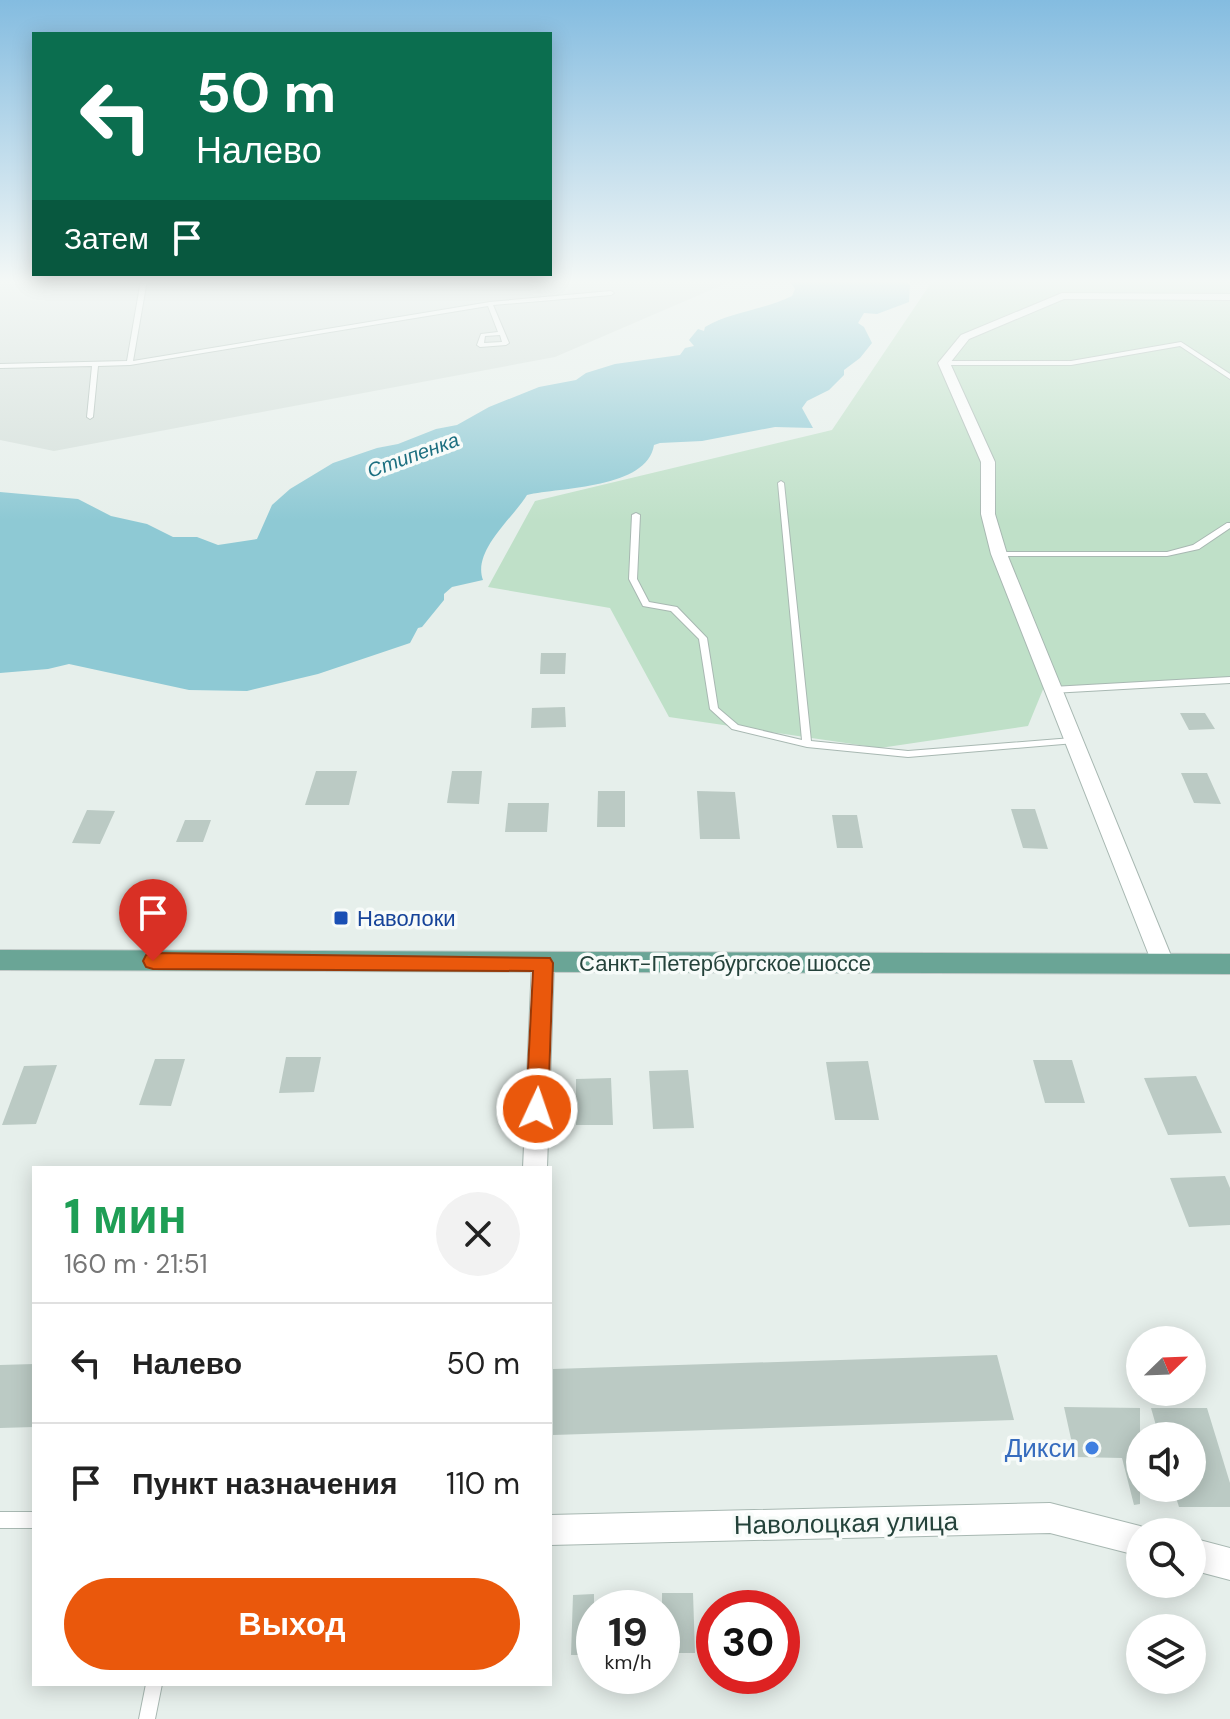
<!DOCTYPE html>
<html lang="ru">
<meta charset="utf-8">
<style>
:root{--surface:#fff;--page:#f2f2f2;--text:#222;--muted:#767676;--line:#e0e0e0;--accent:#ea580c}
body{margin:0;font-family:"DM Sans",sans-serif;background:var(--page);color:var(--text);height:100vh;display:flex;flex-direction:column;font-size:30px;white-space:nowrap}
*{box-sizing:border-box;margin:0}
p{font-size:26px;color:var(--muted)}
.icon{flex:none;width:44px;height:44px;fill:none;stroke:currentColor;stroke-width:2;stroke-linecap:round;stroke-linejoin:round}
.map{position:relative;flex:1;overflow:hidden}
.sheet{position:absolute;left:32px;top:1166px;width:520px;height:520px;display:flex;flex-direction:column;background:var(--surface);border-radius:0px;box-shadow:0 4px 20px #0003}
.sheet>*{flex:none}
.banner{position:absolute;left:32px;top:32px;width:520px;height:244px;border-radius:0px;box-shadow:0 4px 20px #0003;background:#0b6e4f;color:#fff;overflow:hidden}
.needle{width:52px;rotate:67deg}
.buttons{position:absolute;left:1126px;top:1326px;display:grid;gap:16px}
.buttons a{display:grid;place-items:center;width:80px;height:80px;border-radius:50%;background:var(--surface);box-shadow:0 4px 20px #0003;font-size:40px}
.speed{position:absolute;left:576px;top:1590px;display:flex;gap:16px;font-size:40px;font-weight:700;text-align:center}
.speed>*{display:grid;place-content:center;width:104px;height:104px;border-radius:50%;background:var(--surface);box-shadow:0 4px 20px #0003;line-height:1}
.speed small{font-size:20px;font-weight:400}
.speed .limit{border:12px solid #d22;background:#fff;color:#111}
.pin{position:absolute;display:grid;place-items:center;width:68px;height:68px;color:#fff;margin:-82px -34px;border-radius:50% 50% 50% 0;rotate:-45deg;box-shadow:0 0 8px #0007}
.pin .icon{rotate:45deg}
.me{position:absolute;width:88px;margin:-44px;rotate:3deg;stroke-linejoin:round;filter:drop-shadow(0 0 6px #0008)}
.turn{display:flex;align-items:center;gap:28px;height:168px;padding:0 32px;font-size:36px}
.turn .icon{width:104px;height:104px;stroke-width:2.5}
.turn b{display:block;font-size:56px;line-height:68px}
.then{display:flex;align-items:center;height:76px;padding:0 32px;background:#0003;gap:16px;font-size:30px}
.round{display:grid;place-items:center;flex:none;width:84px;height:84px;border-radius:42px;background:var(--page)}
.headline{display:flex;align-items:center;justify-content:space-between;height:136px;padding:0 32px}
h1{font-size:48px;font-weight:700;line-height:60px;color:#1e9e55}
.action{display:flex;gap:16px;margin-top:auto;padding:16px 32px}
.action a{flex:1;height:92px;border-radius:48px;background:var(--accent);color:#fff;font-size:32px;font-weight:700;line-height:92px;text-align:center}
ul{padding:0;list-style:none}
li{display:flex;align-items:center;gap:24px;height:120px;padding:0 32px;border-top:2px solid var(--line)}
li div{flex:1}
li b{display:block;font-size:30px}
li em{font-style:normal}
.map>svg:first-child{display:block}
</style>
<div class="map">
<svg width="1230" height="1719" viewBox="0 0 1230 1719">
<rect width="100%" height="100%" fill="#e6efeb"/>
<path fill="#d4dfda" d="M0,280H734L555,357L54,451L0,440Z"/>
<path fill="#bfe0c8" d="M933,280H1230V677L1044,687L1028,726L880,748L669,717L610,608L488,587L535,501L832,430Z"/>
<path fill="#8ec9d4" d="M789,280H905L910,285L909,302L877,314L864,313L858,323L864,327L872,343L860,358L844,370V375L829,390L807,401L802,408L813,428L775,427L702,441L660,443L654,445C647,489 561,487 527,495C513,518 472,551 483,580L452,587L444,594V600L422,627L418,628L410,643L318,674L247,691L189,690L69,664L48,669L0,673V492L78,499L111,516L147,524L173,537H197L218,545L257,539L272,505L290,489L333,463L377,448L398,444L436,429L457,425L489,407L539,387L576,380L586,373L615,364L680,355L685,348L694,346L689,340L698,329L704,331L705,327C732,311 764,310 792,296L795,289Z"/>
<path fill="#bbcac4" d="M541,653H566L565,674H540Z
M565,707L566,727L531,728L532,708Z
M1180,713H1205L1215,729L1189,730Z
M316,771H357L349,805H305Z
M452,771H482L479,804L447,803Z
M1181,773H1207L1221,804L1194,803Z
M598,791H625V827H597Z
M697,791L735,792L740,839H700Z
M508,803H549L547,832H505Z
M1011,809H1035L1048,849L1023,848Z
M87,810L115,811L100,844L72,843Z
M832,815H857L863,848H837Z
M185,820H211L203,842H176Z
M286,1057H321L314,1092L279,1093Z
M155,1059H185L171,1106L139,1105Z
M1033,1060H1072L1085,1103H1045Z
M868,1061L879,1120H835L826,1062Z
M57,1065L36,1124L2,1125L24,1066Z
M688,1070L694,1128L653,1129L649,1071Z
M1196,1076L1222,1133L1168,1135L1144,1078Z
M611,1078L613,1125H576V1079Z
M1225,1176L1230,1188V1225L1189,1227L1170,1178Z
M997,1355L1014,1420L553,1435V1369Z
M34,1364V1427L0,1428V1365Z
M1064,1407L1140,1408V1504L1134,1505L1122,1458L1075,1457Z
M1151,1408H1207L1230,1483V1507H1179L1173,1488H1192V1436H1159Z
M662,1593H693L695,1653H662Z
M594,1594V1655H571L573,1595Z"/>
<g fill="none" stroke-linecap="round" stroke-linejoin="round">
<g stroke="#a8b8b2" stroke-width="2">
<path id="lane" d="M141,280H147L133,361L490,302L611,291L614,293L611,295L493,305L509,343L506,345L480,347L477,345L481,334L498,332L488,306L130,365L98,366L93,417L90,419L87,417L92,366L0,368V364L127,361ZM500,335L502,342L484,343L485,336Z
M1181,342L1230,374V379L1180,346L1071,365H944L941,363L944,361H1071Z
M781,481L784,483L811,741L908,751L1072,738L1075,739L1077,741L1075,743L908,757L807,747L732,729L710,709L699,639L671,611L643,606L629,579L632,515L636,513L640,515L637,579L649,602L677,607L707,638L718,708L738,725L802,740L778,483Z
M1227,523H1230V528L1199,549L1167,556H999L995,554L999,552H1167L1193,545Z
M1230,677V683L1052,693L1048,690L1052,687Z
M0,1512H34V1528H0Z
M146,1684H162L155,1719H139Z"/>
</g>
<g stroke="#a8b8b2" stroke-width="2">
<path id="street" d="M1062,293L1230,294V300L1064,299L969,339L950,363L995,462V514L1007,554L1174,963L1171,969L1163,972L1155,969L1152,963L991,554L981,514V462L938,363L961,335Z
M543,954L551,957L554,963L547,1168H523L532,963L535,957Z
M1050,1503L1140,1526L1152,1532H1140V1556L1050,1533L550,1545V1515Z
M1192,1538L1230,1548V1580L1192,1570Z"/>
</g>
<g stroke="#c2cac8" stroke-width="2">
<path id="primary" d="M0,950L1230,954V974L0,970Z"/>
</g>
<use href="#lane" fill="#fff" fill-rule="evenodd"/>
<use href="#street" fill="#fff" fill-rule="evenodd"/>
<use href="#primary" fill="#6aa596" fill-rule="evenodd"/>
</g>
<linearGradient id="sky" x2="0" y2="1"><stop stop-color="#84bce0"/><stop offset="0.54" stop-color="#f4f8f6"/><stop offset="1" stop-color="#f4f8f6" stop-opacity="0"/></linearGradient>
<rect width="1230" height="521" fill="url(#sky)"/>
<path fill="#ea580c" stroke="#983908" stroke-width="2" d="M153,953L550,958L553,963L548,1109L545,1116L537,1119L529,1116L526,1109L533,971L153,969L146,967L143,961L146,955Z"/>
<rect fill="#1a4fb4" stroke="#f7fbf9" stroke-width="3" x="333" y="910" width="16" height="16" rx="4"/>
<circle fill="#3f7fe0" stroke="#f7fbf9" stroke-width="3" cx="1092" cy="1448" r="8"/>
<g text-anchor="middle" stroke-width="7" stroke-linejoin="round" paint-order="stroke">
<g font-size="20" font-style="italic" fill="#1c6f80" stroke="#f7fbf9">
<text transform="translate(413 455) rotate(-20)" y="7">Стипенка</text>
</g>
<g font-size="22" fill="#164399" stroke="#f7fbf9" text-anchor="start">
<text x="357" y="926">Наволоки</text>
</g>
<g font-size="22" fill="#24423a" stroke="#f7fbf9">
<text x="725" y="971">Санкт-Петербургское шоссе</text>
</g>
<g font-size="26" fill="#366cbe" stroke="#f7fbf9" text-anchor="end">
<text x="1076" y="1457">Дикси</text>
</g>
<g font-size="26" fill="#24423a" stroke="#f7fbf9">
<text transform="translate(846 1523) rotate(-1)" y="9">Наволоцкая улица</text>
</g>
</g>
</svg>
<div class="buttons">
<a><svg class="needle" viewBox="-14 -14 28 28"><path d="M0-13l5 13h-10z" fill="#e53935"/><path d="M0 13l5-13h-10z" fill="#767676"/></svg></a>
<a><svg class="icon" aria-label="sound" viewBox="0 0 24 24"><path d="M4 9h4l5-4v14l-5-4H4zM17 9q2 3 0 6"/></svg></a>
<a><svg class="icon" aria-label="search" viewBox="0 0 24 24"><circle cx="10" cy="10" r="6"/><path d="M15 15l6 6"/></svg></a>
<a><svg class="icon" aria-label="layers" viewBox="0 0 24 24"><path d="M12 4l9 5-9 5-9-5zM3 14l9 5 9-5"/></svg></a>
</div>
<div class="speed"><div>19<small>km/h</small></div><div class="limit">30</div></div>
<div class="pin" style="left:153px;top:961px;background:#d93025"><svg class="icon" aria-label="arrive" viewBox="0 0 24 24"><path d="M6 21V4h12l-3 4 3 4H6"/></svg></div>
<svg class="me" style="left:537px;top:1109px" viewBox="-20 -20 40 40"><circle r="17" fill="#ea580c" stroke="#fff" stroke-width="3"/><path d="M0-11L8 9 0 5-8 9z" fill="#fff"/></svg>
<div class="banner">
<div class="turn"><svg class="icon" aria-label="left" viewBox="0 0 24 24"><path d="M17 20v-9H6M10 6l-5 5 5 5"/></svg><div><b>50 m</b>Налево</div></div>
<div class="then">Затем<svg class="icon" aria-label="arrive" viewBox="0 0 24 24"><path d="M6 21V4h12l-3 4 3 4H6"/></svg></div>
</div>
<section class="sheet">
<div class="headline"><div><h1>1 мин</h1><p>160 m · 21:51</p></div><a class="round"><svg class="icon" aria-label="close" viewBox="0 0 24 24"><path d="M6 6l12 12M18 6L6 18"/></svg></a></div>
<ul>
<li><svg class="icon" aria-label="left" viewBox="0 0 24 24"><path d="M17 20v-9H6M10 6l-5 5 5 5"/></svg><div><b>Налево</b></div><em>50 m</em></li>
<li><svg class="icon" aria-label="arrive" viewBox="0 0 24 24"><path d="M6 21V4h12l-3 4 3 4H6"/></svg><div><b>Пункт назначения</b></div><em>110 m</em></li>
</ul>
<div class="action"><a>Выход</a></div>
</section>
</div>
